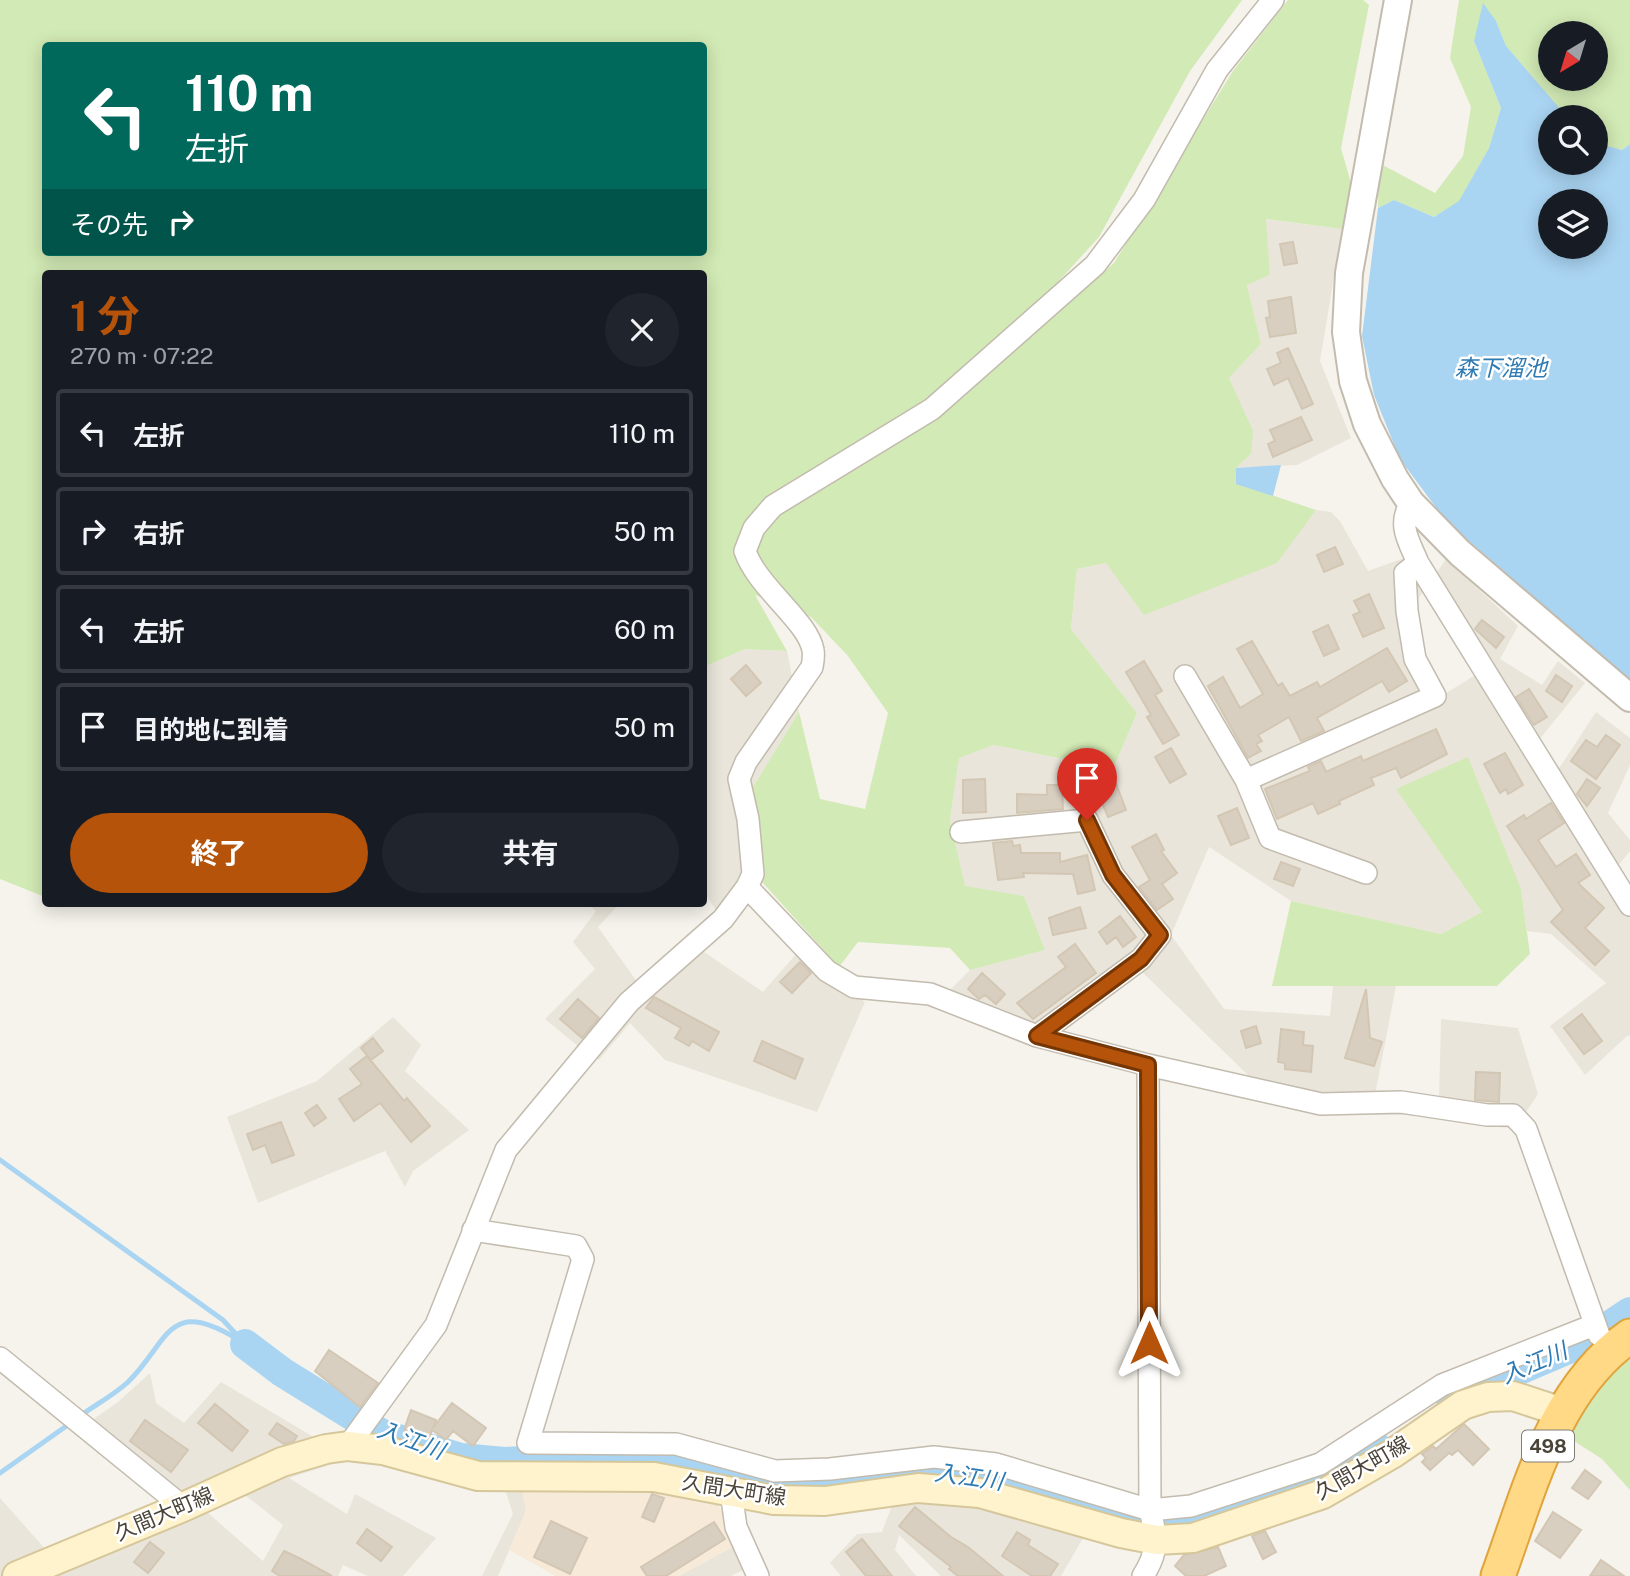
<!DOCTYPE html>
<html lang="ja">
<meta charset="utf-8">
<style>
:root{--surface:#171b24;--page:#20242c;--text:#f1f3f6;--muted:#9ea1a6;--line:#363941;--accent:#b45309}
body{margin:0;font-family:"Public Sans","Noto Sans JP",sans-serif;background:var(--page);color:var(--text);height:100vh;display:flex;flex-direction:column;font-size:26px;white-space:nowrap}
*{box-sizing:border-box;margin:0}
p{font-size:23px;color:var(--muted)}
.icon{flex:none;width:38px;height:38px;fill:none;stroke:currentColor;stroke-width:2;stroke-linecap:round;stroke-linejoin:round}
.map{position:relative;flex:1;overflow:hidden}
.drawer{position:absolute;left:42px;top:270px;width:665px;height:637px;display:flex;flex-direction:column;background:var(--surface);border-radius:7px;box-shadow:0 4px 18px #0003}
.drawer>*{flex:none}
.banner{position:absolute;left:42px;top:42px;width:665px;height:214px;border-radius:7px;box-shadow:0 4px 18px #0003;background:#00695c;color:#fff;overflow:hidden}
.needle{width:46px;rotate:218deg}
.tools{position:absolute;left:1538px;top:21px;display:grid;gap:14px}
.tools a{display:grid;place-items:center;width:70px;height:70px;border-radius:50%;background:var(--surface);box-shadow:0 4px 18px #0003;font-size:35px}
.pin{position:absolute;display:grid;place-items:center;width:60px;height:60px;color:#fff;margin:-72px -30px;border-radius:50% 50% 50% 0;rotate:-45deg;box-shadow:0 0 7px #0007}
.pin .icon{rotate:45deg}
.me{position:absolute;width:77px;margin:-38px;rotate:0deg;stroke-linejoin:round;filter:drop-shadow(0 0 5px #0008)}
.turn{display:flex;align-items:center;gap:24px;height:147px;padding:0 28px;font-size:32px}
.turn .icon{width:91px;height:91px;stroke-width:2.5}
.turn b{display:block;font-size:49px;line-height:60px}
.then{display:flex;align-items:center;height:66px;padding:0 28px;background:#0003;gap:14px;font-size:26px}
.round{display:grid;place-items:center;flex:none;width:74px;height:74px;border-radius:37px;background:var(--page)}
.overview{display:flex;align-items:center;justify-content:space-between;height:119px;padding:0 28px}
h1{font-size:42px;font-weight:700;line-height:52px;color:var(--accent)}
.primary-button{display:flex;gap:14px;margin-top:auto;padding:14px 28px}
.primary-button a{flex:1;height:80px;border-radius:42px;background:var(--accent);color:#fff;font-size:28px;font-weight:700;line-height:80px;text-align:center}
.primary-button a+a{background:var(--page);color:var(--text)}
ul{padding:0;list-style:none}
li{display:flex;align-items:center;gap:21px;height:88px;margin:0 14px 10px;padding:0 14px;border:4px solid var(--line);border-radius:7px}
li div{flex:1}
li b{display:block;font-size:26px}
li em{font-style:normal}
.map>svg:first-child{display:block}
</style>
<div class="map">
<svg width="1630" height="1576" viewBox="0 0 1630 1576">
<rect width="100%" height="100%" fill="#f6f3ec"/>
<path fill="#eae5da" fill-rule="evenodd" d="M1265,219L1342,229L1320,361L1351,438L1297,465L1236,468L1251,454L1229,378L1261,344L1247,285L1270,275Z
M1316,510L1331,512L1340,521L1368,571L1407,557L1426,588L1446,559L1518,626L1500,659L1542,685L1558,661L1585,683L1539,740L1556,773L1596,712L1630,738V765L1608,813L1630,840V851L1618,866L1630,891V1036L1628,1035L1585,1075L1550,1026L1606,983L1551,934L1527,931L1521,889L1397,789L1482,912L1441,934L1291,901L1209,847L1171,935L1224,1009L1330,1016L1333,986H1396L1375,1095L1439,1100L1441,1019L1518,1028L1538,1094L1515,1129L1408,1115L1317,1114L1256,1101L1252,1079L1137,967L1051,1033L1041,1050L934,1006L970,970L1045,950L1024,896L965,887L950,820L959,757L994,745L1113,769L1137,713L1071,629L1077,569L1106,563H1276ZM1426,588L1477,674L1443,695L1420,652L1414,604Z
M745,649L787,651L799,712L750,792L763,883L727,927L704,892V667Z
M586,903H620L598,927L638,983L688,941L763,992L797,953L865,1002L817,1112L665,1060L630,1023L599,1060L580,1048L545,1019L595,969L573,942L596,911Z
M393,1017L421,1045L405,1071L469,1130L413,1171L405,1187L385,1151L258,1203L227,1117L317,1081Z
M150,1373L156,1403L184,1423L221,1382L317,1439L342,1461L289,1478L347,1514L355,1494L436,1538L403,1576H368L343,1565L338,1576H0V1498L46,1550L168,1503L78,1430L118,1402ZM245,1495L283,1525L263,1561L207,1512Z
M522,1488L526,1511L498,1576H482L513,1514L505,1489Z
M975,1501L1086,1533L1061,1576H941L899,1535L895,1550L916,1576H841L830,1563L857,1534L882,1532L893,1503Z
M736,1545L745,1569L731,1576H679Z"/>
<path fill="#f7ead8" d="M649,1484L716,1500L736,1545L679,1576H556L509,1550L526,1511L522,1488Z"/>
<path fill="#d2eab5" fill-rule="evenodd" d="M0,0H1242L1190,71L1099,237L1027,316L1036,330L1114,263L1233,71L1288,0H1363L1369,5L1341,148L1354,194L1342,229L1266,219L1270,275L1247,285L1261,344L1229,378L1253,431L1251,454L1236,468V483L1316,510L1277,563L1144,615L1106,563L1077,569L1071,629L1137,713L1113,769L994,745L959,758L950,820L965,886L1024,896L1045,950L970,970L950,948L858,942L839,967L763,883L750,792L799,712L820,799L865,809L888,713L848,656L811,617L755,595L787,651L745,649L704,667V273H46L45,897L0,879ZM46,46H704V252H46Z
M1459,0H1630V144L1622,150L1597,144L1596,117H1566L1506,46L1496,21L1474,41L1501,108L1489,148L1459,202L1434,217L1394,200L1378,208L1379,163L1435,193L1463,156L1471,107L1450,58ZM1550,33H1596V79H1550Z
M1468,757L1521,889L1530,954L1497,986H1272L1291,901L1441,934L1482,912L1396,789Z
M1630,1359V1490L1602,1459L1566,1436L1612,1373Z"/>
<path fill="#a9d4f2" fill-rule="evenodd" d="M1483,3L1496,21L1506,46L1567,117H1550V163H1596V143L1622,150L1630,144V680L1446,521L1400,459L1374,395L1362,336L1378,208L1394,200L1434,217L1459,201L1489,148L1501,108L1474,41ZM1550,201H1596V247H1550Z
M1281,465L1273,496L1236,484V468Z"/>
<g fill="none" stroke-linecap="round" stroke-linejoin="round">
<path stroke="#a9d4f2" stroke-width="5" d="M0,1160L223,1320L245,1344
M80,1416C95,1405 114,1395 128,1382C169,1342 167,1296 237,1339
M0,1473L72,1422"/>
<path stroke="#a9d4f2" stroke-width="30" d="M245,1344L282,1372L382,1434L461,1458L504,1462L636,1457L696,1466L776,1485L826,1487L928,1471L1003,1480L1137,1521L1196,1522L1313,1482L1378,1448
M1451,1399L1585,1342L1630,1312"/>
</g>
<path fill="#d8cfc1" stroke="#d3c7b4" stroke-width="2" d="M1293,242L1297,263L1284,265L1280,244Z
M1291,297L1296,333L1270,337L1266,318L1270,317L1268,301Z
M1288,348L1313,404L1302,409L1288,378L1274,385L1267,369L1281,363L1277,353Z
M1301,417L1312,440L1273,457L1268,444L1275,441L1270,430Z
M1335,547L1343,564L1324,572L1317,555Z
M1369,594L1384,628L1363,637L1353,615L1360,612L1354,601Z
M1482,620L1504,637L1496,648L1475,629Z
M1328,625L1339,649L1324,656L1313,632Z
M1252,641L1278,686L1282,683L1290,696L1317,682L1320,687L1387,648L1407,681L1389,692L1382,681L1317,718L1324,731L1301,741L1289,717L1258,735L1262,741L1256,744L1261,751L1248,758L1208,686L1223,677L1240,708L1263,694L1237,649Z
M1144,661L1162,691L1155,695L1179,735L1163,744L1147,717L1151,715L1126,672Z
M746,665L761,683L746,696L731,679Z
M1556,675L1572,686L1562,702L1546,691Z
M1529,689L1547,717L1534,725L1516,697Z
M1436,729L1447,754L1401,778L1396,768L1371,778L1374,785L1339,801L1340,804L1318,814L1313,803L1277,819L1265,789L1310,771L1308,767L1321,761L1326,772L1361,756L1363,761Z
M1606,735L1620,745L1596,779L1571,761L1586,740L1597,747Z
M1171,748L1186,774L1170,783L1155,757Z
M1505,753L1523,785L1508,794L1506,789L1500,793L1484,764Z
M985,779L986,812L963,813V780Z
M1587,779L1600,788L1587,806L1577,794Z
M1115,781L1126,810L1108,817L1096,788Z
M1047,785H1062L1063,809L1017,813V794L1047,795Z
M1551,803L1564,823L1538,840L1556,867L1576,854L1590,875L1578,883L1604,908L1585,928L1609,951L1595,965L1551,922L1563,910L1507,826L1524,815L1526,819Z
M1237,808L1249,838L1231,845L1218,816Z
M1156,834L1164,850L1161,851L1177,873L1162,884L1173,899L1157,910L1139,887L1150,880L1132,847Z
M1012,841L1013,846L1020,845L1021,853H1060V862L1087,855L1095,890L1078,894L1073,874L1023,873L1024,877L998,880L993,843Z
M1281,862L1300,869L1293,886L1274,879Z
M1080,907L1086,928L1053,935L1049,918Z
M1120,916L1136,937L1123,947L1116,937L1107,944L1099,932Z
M1075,944L1096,973L1033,1019L1017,1003L1066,967L1058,957Z
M800,962L811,973L792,993L780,982Z
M982,973L1005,994L996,1004L985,995L979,999L968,989Z
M1366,989L1370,1038L1382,1042L1374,1066L1345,1058Z
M654,997L719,1032L709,1051L692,1041L689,1046L675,1038L681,1028L646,1008Z
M578,999L599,1018L582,1038L560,1019Z
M1582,1014L1602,1041L1584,1054L1564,1028Z
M1256,1026L1261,1043L1246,1048L1241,1031Z
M1281,1029L1304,1032L1303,1045L1313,1046L1311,1072L1285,1069V1063L1278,1062Z
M373,1038L383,1051L371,1060L361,1048Z
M762,1041L803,1059L795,1079L754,1061Z
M367,1056L404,1101L407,1098L430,1126L411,1142L380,1103L354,1121L339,1099L362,1084L350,1069Z
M1476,1072L1500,1073L1499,1102L1475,1100Z
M317,1105L326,1118L314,1126L305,1113Z
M281,1122L294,1155L272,1163L265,1145L253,1150L247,1134Z
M329,1350L378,1383L360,1407L315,1371Z
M452,1403L486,1428L473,1446L453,1431L446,1440L432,1430L429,1439L404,1430L411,1410L436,1420L433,1428Z
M215,1404L248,1431L232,1451L198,1423Z
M145,1420L188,1450L171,1472L130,1441Z
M277,1423L297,1436L294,1441L284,1444L269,1434Z
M1464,1424L1489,1449L1473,1465L1458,1450L1452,1455L1449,1453L1430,1470L1422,1462L1426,1458L1422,1454L1433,1446L1436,1449Z
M1585,1470L1601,1482L1588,1499L1572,1488Z
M652,1494L664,1498L654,1522L642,1517Z
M915,1507L951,1537L968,1547L1003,1576H958L949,1569L951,1567L899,1526Z
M1553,1512L1581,1530L1560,1558L1535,1541Z
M551,1521L587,1538L570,1574L534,1557Z
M714,1522L725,1539L666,1576H647L641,1567Z
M367,1529L392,1547L381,1561L357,1543Z
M1265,1531L1276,1552L1263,1559L1252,1536Z
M1017,1532L1030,1540L1028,1545L1058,1564L1050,1576H1032L1002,1556Z
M862,1539L892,1576H866L846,1552Z
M150,1542L164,1553L148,1573L134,1562Z
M1218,1547L1226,1566L1204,1576H1186L1175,1566L1184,1555Z
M284,1551L299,1558L332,1576H280L272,1571Z
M1601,1560L1624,1576H1590Z"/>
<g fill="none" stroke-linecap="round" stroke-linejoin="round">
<g stroke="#c2bbae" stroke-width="24">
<path id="minor" d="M1411,503C1397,525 1409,541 1418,563L1630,905
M1185,676L1246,780L1270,838L1366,873
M1246,780L1435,696L1415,659L1407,611L1405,573L1418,563
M961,832L1087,820L1113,875L1160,935L1141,959L1037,1036
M747,887L827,971L854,987L930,994L1037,1036L1148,1065L1321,1104L1401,1102L1487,1115H1513L1526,1129L1599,1335
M473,1230L576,1246L583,1259L528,1443L676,1444L775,1471L830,1469L934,1457L996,1464L1150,1510L1191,1506L1320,1464L1442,1385L1594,1325
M0,1358L183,1507
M348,1446L436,1325L506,1150L629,1002L723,919L747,887L753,874L748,819L739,779L746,762L812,667C813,662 814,655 813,650C808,621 757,587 745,551L754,528L773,506L932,409L1095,265L1144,200L1217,70L1273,0
M731,1492L736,1527L758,1576
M1143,1576C1159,1551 1157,1537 1150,1510L1148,1065"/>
</g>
<g stroke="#c2bbae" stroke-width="30">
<path id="tertiary" d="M1398,0L1349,273L1346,332L1353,381L1367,424L1395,479L1411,503L1460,553L1630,698"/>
</g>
<g stroke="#d6c79b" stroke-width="32">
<path id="secondary" d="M17,1576L183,1507L282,1462L326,1449L348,1446L383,1450L478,1476L654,1477L774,1500L825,1501L918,1488L980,1493L1121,1533L1157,1540L1193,1538L1323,1494L1392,1454L1463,1405L1488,1397L1513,1396L1562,1412"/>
</g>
<g stroke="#e0a43c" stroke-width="37">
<path id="trunk" d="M1498,1576C1529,1492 1553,1389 1630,1336"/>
</g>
<use href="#minor" stroke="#fff" stroke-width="21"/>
<use href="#tertiary" stroke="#fff" stroke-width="26"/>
<use href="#secondary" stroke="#fff3cd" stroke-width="28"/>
<use href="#trunk" stroke="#ffd985" stroke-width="33"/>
</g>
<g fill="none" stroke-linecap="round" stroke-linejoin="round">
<g stroke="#753606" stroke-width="18">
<path id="route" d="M1087,820L1113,875L1160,935L1141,959L1037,1036L1148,1065L1149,1343"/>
</g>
<use href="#route" stroke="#b45309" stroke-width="12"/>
</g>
<g text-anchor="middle" stroke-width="5" stroke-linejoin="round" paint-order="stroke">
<rect fill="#fff" stroke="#817c74" stroke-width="2" x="1522" y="1430.5" width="52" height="31" rx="5"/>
<g font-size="19" font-weight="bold" fill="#4b4439">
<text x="1548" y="1453">498</text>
</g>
<g font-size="21" fill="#4b4439" stroke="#fff">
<text transform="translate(1362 1468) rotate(-30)" y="7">久間大町線</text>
<text transform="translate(734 1490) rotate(9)" y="7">久間大町線</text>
<text transform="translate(164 1514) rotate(-23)" y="7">久間大町線</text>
</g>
<g font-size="23" font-style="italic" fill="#2e7ab2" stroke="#fff">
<text x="1501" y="376">森下溜池</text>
<text transform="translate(1534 1363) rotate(-23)" y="8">入江川</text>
<text transform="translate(411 1440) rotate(20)" y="8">入江川</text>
<text transform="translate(969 1477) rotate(8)" y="8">入江川</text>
</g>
</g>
</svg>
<div class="tools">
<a><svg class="needle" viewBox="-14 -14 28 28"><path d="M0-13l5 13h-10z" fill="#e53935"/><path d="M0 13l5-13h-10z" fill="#9ea1a6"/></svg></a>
<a><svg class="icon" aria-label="search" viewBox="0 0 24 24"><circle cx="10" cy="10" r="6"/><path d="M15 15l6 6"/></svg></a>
<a><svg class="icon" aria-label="layers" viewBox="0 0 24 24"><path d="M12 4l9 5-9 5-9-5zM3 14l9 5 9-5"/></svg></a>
</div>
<div class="pin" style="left:1087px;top:820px;background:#d93025"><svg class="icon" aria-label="arrive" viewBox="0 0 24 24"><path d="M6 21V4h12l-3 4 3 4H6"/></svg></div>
<svg class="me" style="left:1149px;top:1343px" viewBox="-20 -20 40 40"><path d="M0-17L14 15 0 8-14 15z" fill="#b45309" stroke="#fff" stroke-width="4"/></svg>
<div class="banner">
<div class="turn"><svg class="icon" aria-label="left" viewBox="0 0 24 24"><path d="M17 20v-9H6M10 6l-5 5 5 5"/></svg><div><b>110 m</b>左折</div></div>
<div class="then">その先<svg class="icon" aria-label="right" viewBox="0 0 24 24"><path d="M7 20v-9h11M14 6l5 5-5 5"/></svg></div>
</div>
<section class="drawer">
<div class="overview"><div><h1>1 分</h1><p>270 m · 07:22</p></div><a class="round"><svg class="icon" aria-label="close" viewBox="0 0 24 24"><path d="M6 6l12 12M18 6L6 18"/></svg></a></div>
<ul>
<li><svg class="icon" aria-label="left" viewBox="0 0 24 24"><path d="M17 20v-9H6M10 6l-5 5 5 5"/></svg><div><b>左折</b></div><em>110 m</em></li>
<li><svg class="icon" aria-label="right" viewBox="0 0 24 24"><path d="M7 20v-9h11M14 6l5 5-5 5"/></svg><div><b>右折</b></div><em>50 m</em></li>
<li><svg class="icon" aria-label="left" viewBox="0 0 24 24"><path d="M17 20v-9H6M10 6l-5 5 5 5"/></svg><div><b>左折</b></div><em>60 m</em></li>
<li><svg class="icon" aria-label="arrive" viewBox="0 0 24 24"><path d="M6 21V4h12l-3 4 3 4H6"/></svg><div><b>目的地に到着</b></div><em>50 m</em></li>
</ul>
<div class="primary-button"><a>終了</a><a>共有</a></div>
</section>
</div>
